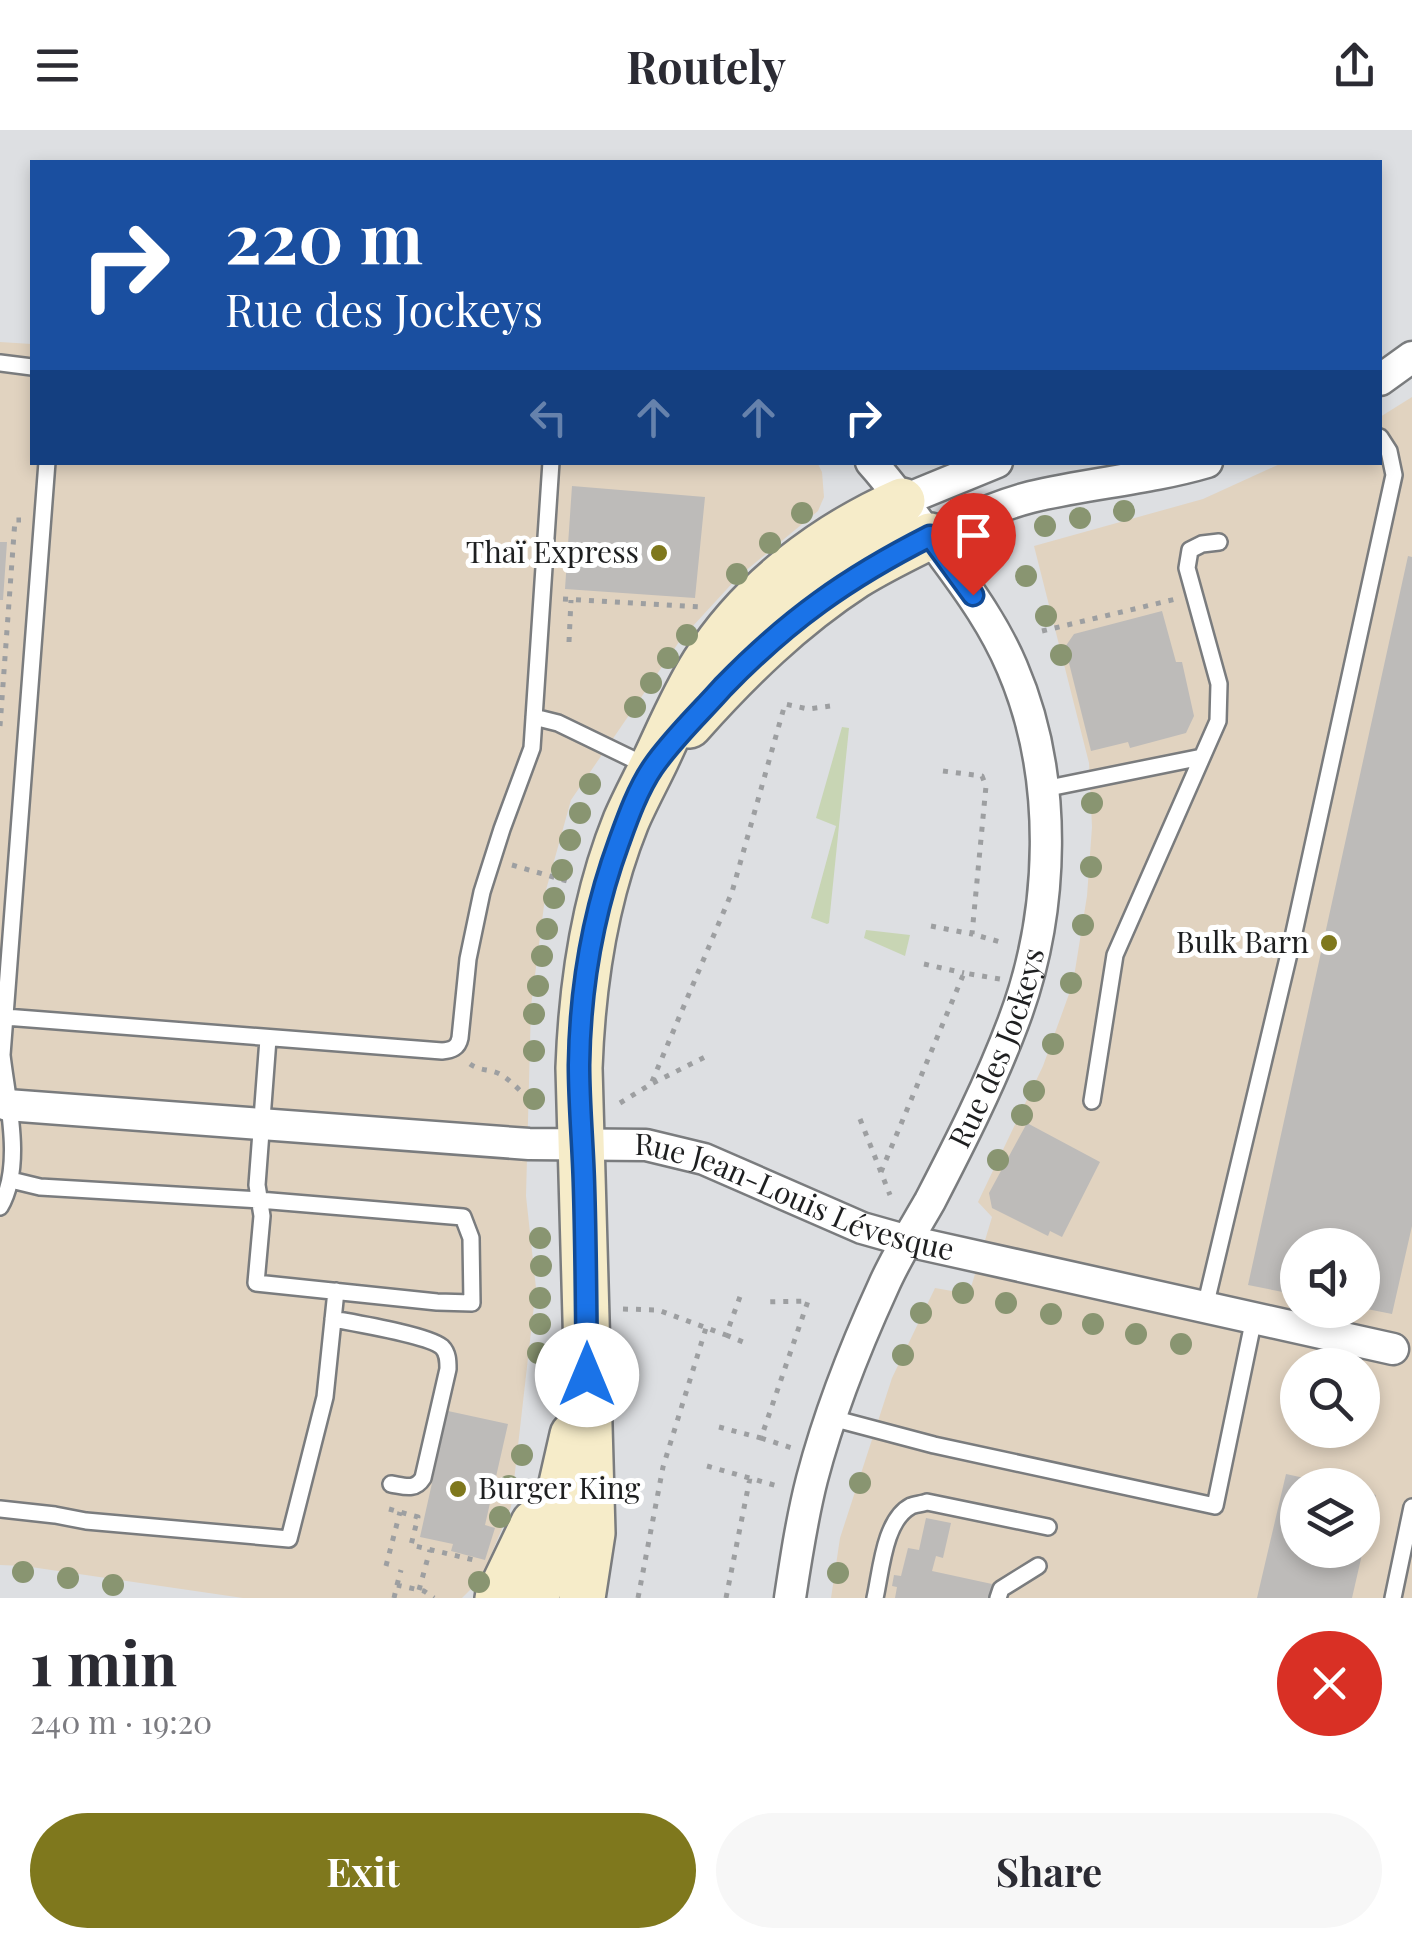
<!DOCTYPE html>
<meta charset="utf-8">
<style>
:root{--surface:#fff;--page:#f7f7f7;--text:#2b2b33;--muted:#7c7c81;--accent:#7f781d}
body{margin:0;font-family:"Playfair Display",serif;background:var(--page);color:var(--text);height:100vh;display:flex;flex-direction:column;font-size:38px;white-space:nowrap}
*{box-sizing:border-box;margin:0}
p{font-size:32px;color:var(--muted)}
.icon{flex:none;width:55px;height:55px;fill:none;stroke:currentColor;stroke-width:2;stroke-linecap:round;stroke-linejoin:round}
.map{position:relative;height:1468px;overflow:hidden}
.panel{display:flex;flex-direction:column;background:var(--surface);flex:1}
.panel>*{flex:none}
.banner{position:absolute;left:30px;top:30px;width:1352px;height:305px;border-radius:0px;box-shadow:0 5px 15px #0003;background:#1a4fa0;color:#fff;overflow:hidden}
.buttons{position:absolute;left:1280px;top:1098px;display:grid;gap:20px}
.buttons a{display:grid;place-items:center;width:100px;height:100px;border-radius:50%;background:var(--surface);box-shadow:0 5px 15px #0003;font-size:50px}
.pin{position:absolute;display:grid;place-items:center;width:85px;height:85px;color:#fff;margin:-102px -42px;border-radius:50% 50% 50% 0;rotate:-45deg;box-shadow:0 0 10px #0007}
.pin .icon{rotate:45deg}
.me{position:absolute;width:110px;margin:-55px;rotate:0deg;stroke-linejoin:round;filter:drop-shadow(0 0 8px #0008)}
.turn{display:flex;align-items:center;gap:35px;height:210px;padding:0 30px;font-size:45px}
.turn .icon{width:130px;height:130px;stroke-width:2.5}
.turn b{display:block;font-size:70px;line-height:85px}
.lanes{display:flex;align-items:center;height:95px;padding:0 30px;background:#0003;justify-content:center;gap:50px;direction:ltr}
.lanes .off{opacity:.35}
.round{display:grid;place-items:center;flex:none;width:105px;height:105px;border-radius:52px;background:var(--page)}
.summary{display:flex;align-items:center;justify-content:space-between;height:170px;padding:0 30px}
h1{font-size:60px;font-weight:700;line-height:75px}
.button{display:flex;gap:20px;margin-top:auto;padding:20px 30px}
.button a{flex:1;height:115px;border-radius:60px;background:var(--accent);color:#fff;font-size:40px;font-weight:700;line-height:115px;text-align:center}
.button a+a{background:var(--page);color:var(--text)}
header{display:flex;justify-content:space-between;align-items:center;height:130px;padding:0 30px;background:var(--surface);font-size:45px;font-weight:700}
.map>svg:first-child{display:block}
</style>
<header><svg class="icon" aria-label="menu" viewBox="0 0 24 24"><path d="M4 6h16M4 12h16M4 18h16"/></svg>Routely<svg class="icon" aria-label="share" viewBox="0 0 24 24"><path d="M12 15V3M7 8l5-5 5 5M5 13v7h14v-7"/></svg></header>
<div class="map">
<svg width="1412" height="1468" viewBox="0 0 1412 1468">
<rect width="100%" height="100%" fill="#dddfe2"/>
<path fill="#e1d3c0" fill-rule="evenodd" d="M0,212L32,214V332H817L822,342L824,367L818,381L738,447L681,509L571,670L546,760L531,876L526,1066L536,1158L511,1377L481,1449L462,1468H243L24,1436L0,1435Z
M1412,267V1468H831L840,1408L892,1248L935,1158L969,1164L992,1087L978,1072L1043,936L1073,853L1087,766L1092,697L1089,633L1034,416L1203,369L1282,333L1380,332V287ZM1298,1115H1362V1180H1298ZM1298,1235H1362V1300H1298ZM1298,1355H1362V1420H1298Z"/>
<path fill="#c8d5b4" d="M842,597L849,598L829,793L827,794L811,788L836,696L816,688Z
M866,800L910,805L905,826L864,808Z"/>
<path fill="#bdbbb9" d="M572,356L705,367L695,468L565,459Z
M0,412H7L3,470H0Z
M1408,426L1412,427V1096L1392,1184L1362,1178V1115H1298V1165L1248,1155Z
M1162,481L1176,532H1182L1194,586L1186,603L1130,618L1128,612L1091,621L1065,517L1074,504Z
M1027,993L1100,1032L1062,1107L1050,1101L1048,1106L992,1078L989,1063Z
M448,1281L508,1294L485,1395L495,1398L485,1430L451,1421L453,1414L420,1407Z
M1286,1344L1327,1353L1298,1355V1420H1363L1352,1468H1257Z
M1362,1362L1376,1365L1364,1415H1362Z
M926,1388L951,1393L943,1428L936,1426L932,1441L992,1454L989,1468H895L897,1457L892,1456L894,1445L901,1446L908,1418L919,1420Z"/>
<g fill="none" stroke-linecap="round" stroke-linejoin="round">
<g stroke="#7a7c7e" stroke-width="20">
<path id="lane" d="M0,233L32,237
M534,587L558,593L649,637
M1044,659L1202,627
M5,887L442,921C452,920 458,918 460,908L468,829L482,762L502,699L532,618L551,332
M1092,971L1115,825L1218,591L1219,554L1187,438L1190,420L1202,414L1219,412
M11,1050L40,1057L259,1070L463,1087L471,1108L472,1173L437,1172L256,1153L262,1086L257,1055L268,909
M0,1077C24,1036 7,970 2,925L47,332
M1205,1177L1293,807L1394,345L1389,321L1380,307
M333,1189C354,1193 428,1205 442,1217C448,1223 448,1231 448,1239L423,1348C415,1361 404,1356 391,1354
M832,1288L934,1315L1215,1376L1254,1188
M0,1379L55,1385L86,1391L289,1409L325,1267L336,1161
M875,1468C881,1442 884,1390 911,1376C913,1375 925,1373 927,1372L1048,1397
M998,1468L1001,1459L1038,1436
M1393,1468L1412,1377"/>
</g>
<g stroke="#7a7c7e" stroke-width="35">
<g id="street">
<path d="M1380,250L1412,227"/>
<path d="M902,371L997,332"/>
<path d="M930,406C963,392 996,376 1031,367C1089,353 1149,349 1207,332"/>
<path id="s1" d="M7,975L529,1014L646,1015L704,1029L862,1098L908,1111L1393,1219"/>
<path id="s2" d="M790,1468C796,1428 802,1388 812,1349C829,1284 855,1218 883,1157C896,1127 914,1099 930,1071C960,1013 990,954 1013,893C1055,783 1059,646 1012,537C995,497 971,463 945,428C921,396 898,362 871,332"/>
</g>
</g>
<g stroke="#7a7c7e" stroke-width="50">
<path id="secondary" d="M689,595C739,539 792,487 855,446C879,431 904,419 930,406
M498,1468L534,1393
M536,1468L573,1305
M582,1468L592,1403L579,938C582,854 594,770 626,691C635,670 646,650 656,629C671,597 685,564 704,534C750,461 825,405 902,371"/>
</g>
<path stroke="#9d9fa1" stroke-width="5" stroke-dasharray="5 8" stroke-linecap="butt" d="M563,469L701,477
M1042,501L1176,469
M569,512L571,470
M0,596L15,390H21
M943,641L982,646L986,656L972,804L1004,813
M512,735L567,751
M931,796L972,804
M924,834L964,843
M470,934C481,942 492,938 503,946C515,954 526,967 536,977
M653,953L711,924
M620,973L651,954L732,762L785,574L808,579L830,576
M860,989L890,1065
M881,1042L964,843L1000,849
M623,1179L658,1180L726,1205L741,1164
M726,1205L748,1214
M719,1297L761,1308L808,1171L763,1172
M761,1308L792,1318
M707,1336L781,1357
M389,1379L418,1387L411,1415L474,1430
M386,1436L400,1382
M397,1455L401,1440
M419,1460L430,1420
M394,1468L397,1455L424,1461L434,1468
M638,1468L663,1337L706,1198
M726,1468L750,1348"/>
<use href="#lane" stroke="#fff" stroke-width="15"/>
<use href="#street" stroke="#fff" stroke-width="30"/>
<use href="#secondary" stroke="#f6ecc9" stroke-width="45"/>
</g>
<g fill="#899571">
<circle cx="1124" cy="381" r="11"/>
<circle cx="802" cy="383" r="11"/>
<circle cx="1080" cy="388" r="11"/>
<circle cx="1045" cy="396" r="11"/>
<circle cx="770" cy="413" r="11"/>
<circle cx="737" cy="444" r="11"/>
<circle cx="1026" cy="446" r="11"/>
<circle cx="1046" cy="486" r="11"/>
<circle cx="687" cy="505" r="11"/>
<circle cx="1061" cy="525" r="11"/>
<circle cx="668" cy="528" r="11"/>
<circle cx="651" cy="553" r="11"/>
<circle cx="635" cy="577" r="11"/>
<circle cx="590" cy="654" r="11"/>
<circle cx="1092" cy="673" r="11"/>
<circle cx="580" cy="683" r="11"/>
<circle cx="570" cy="710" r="11"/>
<circle cx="1091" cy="737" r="11"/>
<circle cx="562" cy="740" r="11"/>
<circle cx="554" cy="768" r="11"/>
<circle cx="1083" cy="795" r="11"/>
<circle cx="547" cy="799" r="11"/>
<circle cx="542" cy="826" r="11"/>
<circle cx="1071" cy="853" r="11"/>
<circle cx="538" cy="856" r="11"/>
<circle cx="534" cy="884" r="11"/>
<circle cx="1053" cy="914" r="11"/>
<circle cx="534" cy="921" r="11"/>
<circle cx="1034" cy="961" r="11"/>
<circle cx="534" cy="969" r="11"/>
<circle cx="1022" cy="985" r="11"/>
<circle cx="998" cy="1030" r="11"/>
<circle cx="540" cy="1108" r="11"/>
<circle cx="541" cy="1136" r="11"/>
<circle cx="963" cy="1163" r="11"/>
<circle cx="540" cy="1168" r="11"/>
<circle cx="1006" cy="1173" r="11"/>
<circle cx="921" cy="1183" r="11"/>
<circle cx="1051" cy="1184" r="11"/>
<circle cx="540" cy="1194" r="11"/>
<circle cx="1093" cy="1194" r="11"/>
<circle cx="1136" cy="1204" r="11"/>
<circle cx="1181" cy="1214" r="11"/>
<circle cx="538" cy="1223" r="11"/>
<circle cx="903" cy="1225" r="11"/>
<circle cx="522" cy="1325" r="11"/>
<circle cx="860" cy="1353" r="11"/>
<circle cx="509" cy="1356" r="11"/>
<circle cx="500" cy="1387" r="11"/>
<circle cx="23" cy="1442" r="11"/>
<circle cx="838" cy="1443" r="11"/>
<circle cx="68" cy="1448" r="11"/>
<circle cx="479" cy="1452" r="11"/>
<circle cx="113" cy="1455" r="11"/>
</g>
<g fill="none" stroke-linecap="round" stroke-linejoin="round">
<g stroke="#114b97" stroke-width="25">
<path id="route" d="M587,1245C586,1182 586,1119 584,1056C583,1016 579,975 579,935C580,860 593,783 619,712C628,687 638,659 653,637C673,608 700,583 723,557C788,490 847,448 930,406L973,465"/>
</g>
<use href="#route" stroke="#1a73e8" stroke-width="18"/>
</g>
<g fill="#7f781d" stroke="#fff" stroke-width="4">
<circle cx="659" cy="423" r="10"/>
<circle cx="1329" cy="813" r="10"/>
<circle cx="458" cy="1359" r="10"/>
</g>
<g text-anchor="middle" stroke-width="10" stroke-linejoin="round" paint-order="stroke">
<g font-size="30" fill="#1e1f20" stroke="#fff" text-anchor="end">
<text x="639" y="433">Thaï Express</text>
<text x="1309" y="823">Bulk Barn</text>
<text x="478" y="1369" text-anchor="start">Burger King</text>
</g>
<g font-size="30" fill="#1e1f20" stroke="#fff">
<text dy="10" stroke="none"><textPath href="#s2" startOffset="592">Rue des Jockeys</textPath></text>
<text dy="10" stroke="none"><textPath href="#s1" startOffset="798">Rue Jean-Louis Lévesque</textPath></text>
</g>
</g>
</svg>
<div class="buttons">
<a><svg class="icon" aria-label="sound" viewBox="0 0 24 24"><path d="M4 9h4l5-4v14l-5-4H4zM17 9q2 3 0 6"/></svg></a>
<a><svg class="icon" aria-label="search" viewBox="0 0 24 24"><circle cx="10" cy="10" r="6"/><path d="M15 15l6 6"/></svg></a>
<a><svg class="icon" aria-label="layers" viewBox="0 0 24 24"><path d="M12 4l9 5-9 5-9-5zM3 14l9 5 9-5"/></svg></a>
</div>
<div class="pin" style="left:973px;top:465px;background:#d93025"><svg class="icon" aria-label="arrive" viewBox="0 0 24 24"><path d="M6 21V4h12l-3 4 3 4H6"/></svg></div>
<svg class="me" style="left:587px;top:1245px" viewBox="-20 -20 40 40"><circle r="19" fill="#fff"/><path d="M0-13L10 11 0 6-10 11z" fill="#1a73e8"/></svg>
<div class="banner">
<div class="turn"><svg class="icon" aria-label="right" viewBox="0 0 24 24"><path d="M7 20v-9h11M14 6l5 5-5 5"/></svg><div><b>220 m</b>Rue des Jockeys</div></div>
<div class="lanes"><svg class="icon off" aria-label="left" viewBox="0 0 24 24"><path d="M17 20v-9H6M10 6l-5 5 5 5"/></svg><svg class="icon off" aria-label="ahead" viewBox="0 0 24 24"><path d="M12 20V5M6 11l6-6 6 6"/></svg><svg class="icon off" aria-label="ahead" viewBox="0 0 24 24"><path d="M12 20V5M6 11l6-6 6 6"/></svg><svg class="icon" aria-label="right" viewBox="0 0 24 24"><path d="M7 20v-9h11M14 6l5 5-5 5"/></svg></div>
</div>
</div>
<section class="panel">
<div class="summary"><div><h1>1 min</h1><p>240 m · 19:20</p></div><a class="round" style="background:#d93025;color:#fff"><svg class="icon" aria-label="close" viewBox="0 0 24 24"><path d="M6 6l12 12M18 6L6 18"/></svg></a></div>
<div class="button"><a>Exit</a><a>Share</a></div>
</section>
